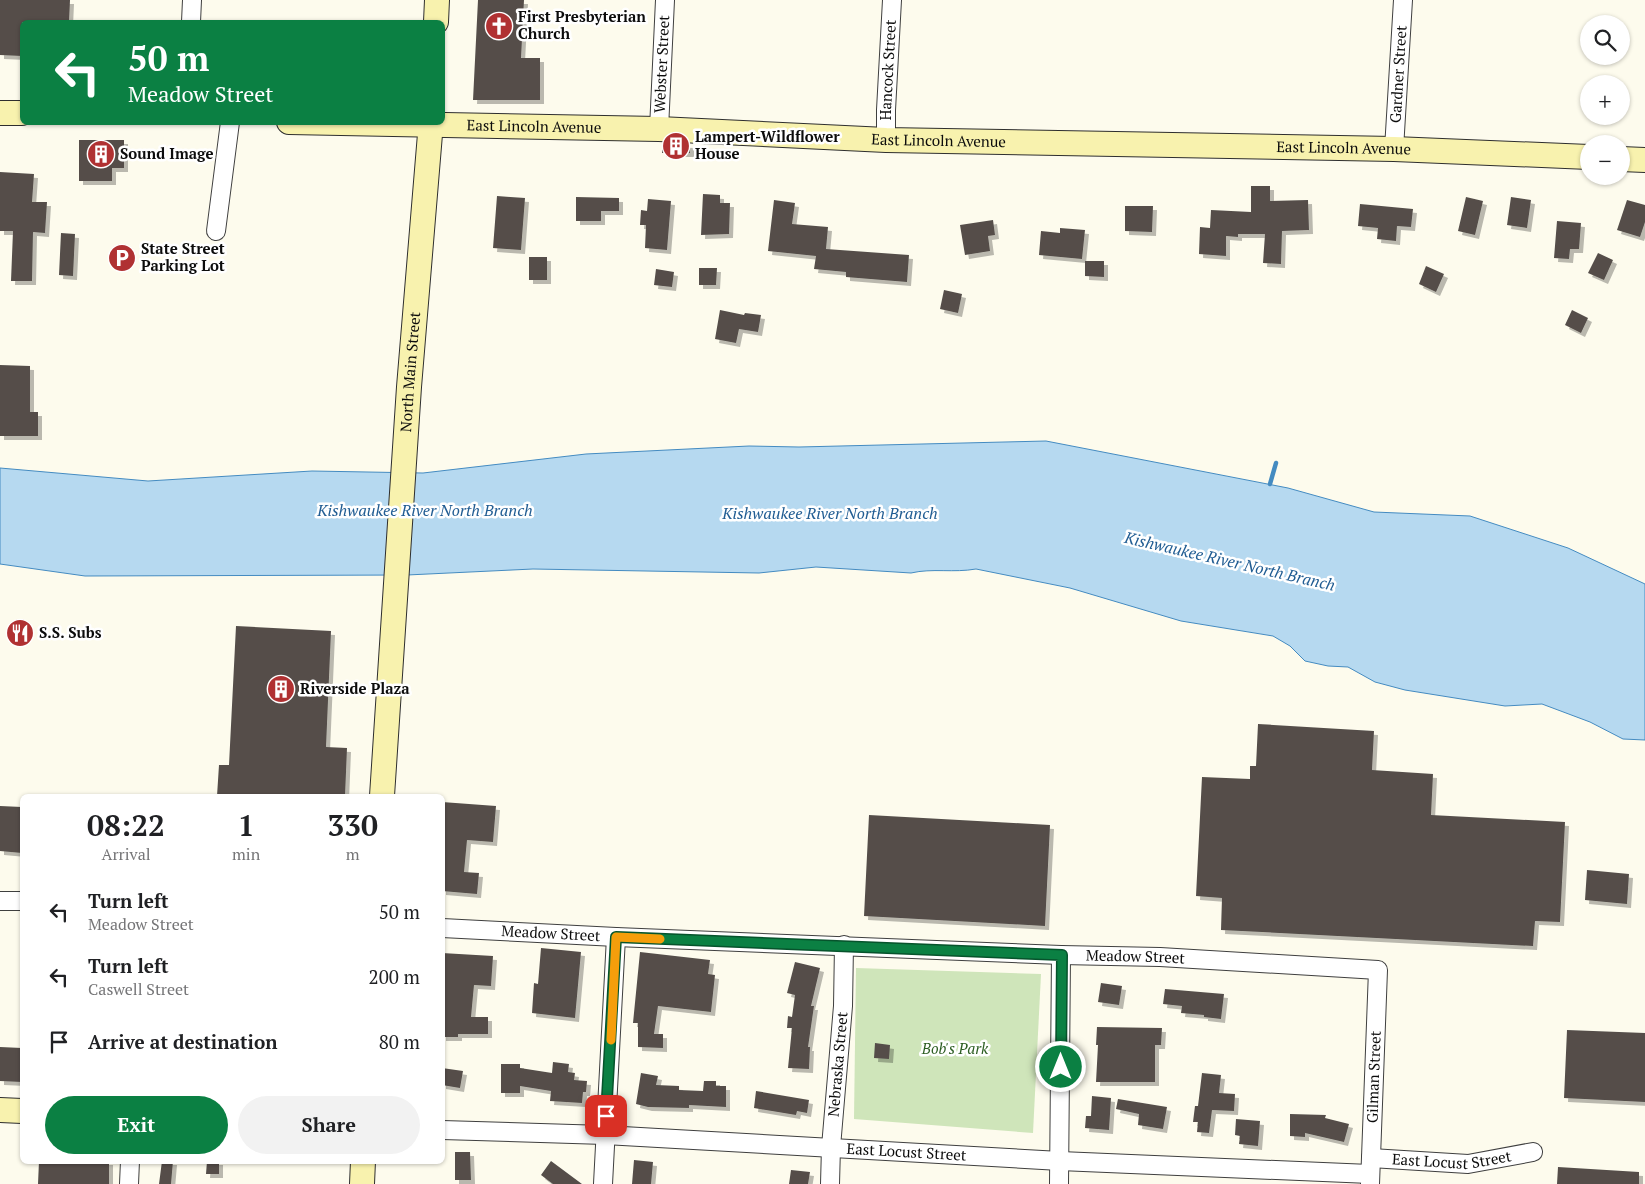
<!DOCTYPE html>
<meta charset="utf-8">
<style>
:root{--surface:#fff;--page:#f2f2f2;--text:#202124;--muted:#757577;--accent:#0b8043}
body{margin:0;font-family:"PT Serif",serif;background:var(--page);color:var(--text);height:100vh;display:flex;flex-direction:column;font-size:19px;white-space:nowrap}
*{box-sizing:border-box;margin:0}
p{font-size:16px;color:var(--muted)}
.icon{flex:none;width:28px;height:28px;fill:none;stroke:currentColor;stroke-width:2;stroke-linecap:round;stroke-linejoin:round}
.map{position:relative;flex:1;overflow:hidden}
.drawer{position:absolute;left:20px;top:794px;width:425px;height:370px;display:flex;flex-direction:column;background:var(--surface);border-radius:8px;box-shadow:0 1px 4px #0004}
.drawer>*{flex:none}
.top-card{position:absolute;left:20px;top:20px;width:425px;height:105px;border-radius:8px;box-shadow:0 1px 4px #0004;background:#0b8043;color:#fff;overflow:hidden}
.buttons{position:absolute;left:1580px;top:15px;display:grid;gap:10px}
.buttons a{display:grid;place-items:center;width:50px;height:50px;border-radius:50%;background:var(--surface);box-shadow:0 1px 4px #0004;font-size:25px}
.pin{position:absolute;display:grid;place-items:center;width:42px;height:42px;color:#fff;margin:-21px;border-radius:10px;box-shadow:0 2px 8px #0006}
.me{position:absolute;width:55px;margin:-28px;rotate:0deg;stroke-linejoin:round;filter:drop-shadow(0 0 4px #0008)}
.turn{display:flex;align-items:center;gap:18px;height:105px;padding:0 25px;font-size:22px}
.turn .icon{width:65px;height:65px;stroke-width:2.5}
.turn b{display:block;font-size:35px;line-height:42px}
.eta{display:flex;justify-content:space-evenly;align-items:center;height:85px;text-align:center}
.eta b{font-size:30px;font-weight:600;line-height:35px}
.button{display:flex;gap:10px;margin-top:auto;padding:10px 25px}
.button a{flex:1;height:58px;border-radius:30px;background:var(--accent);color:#fff;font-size:20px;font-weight:600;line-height:58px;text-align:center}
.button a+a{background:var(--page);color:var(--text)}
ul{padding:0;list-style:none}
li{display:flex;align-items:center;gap:15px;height:65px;padding:0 25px}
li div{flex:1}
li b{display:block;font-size:19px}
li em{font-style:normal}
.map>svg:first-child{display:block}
</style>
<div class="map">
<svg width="1645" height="1184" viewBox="0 0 1645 1184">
<defs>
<filter id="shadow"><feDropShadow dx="4" dy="4" stdDeviation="0" flood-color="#0004"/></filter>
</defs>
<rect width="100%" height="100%" fill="#fdfbed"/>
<path fill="#cfe5ba" d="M856,968L1041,974L1033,1133L854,1119Z"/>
<path fill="#b6d9f0" stroke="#448bc1" d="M1046,441L1288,488L1374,512L1470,516L1568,548L1645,584V740L1623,739L1590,722L1542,704L1505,706L1405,690L1375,682L1348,667L1328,666L1305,661L1290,646L1273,636L1181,621L1070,588L976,569C954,573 932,568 911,573L816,567L759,573L533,569L407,575L85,576L0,564V468L148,481L312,471L423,473L586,454L749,446L799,447Z"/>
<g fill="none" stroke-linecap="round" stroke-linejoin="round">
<path stroke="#448bc1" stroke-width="4.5" d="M1270,484L1276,463"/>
</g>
<path fill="#544e4a" filter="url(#shadow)" d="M0,0H70L69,22H22V56L0,55Z
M478,0H524L521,58H540V100H473Z
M79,140H124V168H112V181H79Z
M662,143L690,144V153H662Z
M0,172L34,174L32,202H47L45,233L33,232L32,281H11L13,231H0Z
M1251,186H1270V201L1308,200L1309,230L1282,231L1281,264L1263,263L1265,234H1238V237L1226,236V256L1199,254L1200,227L1210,228L1211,210L1251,212Z
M703,194L720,195V203H730L729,234L701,235Z
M497,196L525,198L521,250L493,248Z
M576,197L619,198V211H601V221H576Z
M1466,197L1483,201L1475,235L1458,231Z
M1511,197L1531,200L1527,228L1507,225Z
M648,199L671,201L667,250L645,248L646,225H640L641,210L647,211Z
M774,200L795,203L792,224L828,227L826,249L909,255L907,282L846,277V272L814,269L816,256L768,251Z
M1627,200L1645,205V222L1640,237L1617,230Z
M1360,204L1413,209L1411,227L1397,226L1396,241L1377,239L1378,228L1358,226Z
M1125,206H1153L1152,232L1125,231Z
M993,220L995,235L988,236L990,251L965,255L960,225Z
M1557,221L1581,223L1579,249H1570L1569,259L1554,258Z
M1060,228L1085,230L1082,259L1039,255L1041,231L1060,233Z
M61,233L75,234L73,276L59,275Z
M1598,253L1613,260L1604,280L1588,273Z
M529,257H547V280H529Z
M1085,261H1104V277L1085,276Z
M1426,266L1444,274L1436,292L1419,284Z
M699,268H717L716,285H699Z
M656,269L674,272L672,287L654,285Z
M944,290L962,294L958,313L940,309Z
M720,310L744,315L745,313L761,315L758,332L739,329L736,343L715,339Z
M1572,310L1588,318L1581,333L1565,325Z
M0,365L30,366V412H38V436H0Z
M236,626L331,631L326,747L347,748L345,796H217L219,765H229Z
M1258,724L1374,731L1372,770L1433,774L1431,815L1565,822L1560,922L1535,921L1533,946L1221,930L1222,898L1196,896L1202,777L1250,779V766H1256Z
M442,802L496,806L493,842L467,840L464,872L479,873L477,894L442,891Z
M0,806L22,807V853L0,851Z
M869,815L1050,825L1045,926L864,916Z
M1587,870L1629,874L1627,904L1585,900Z
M541,948L581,952L575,1018L532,1013L534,983L538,984Z
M640,952L710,960L708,974L715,975L711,1012L658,1006L654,1034H663V1048L638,1047V1023H633Z
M442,953L493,956L491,986L474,985L471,1017H488V1034H458V1037H442Z
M795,962L820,968L811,1006H814L808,1047H810L809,1069L788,1068L792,1028H787L788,1016L792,1017L795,995L787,993Z
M1101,983L1122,986L1119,1005L1098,1002Z
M1165,989L1224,994L1221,1019L1204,1017V1015L1181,1013L1182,1006L1163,1004Z
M1097,1027L1162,1028L1161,1045H1155V1082H1096L1098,1045H1096Z
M1567,1030L1645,1033V1102L1564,1098Z
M875,1043L890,1045L889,1059L874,1058Z
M0,1047L22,1048V1082L0,1081Z
M553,1062L569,1064L568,1072L575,1073L574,1080L587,1081L586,1092H583L582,1103L550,1101L551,1091L520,1086V1093H501V1064H520V1068L552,1073Z
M442,1068L463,1071L460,1088L442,1085Z
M641,1073L658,1076L656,1085L679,1086V1090L703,1091L704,1081H716V1086H726V1107L689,1105V1108L648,1107L636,1104Z
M1202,1073L1221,1075L1219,1093L1235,1094L1234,1111L1212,1110L1209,1133L1197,1132L1198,1122H1193L1195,1106H1198Z
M756,1091L809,1100L807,1113L797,1111L796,1115L754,1108Z
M1092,1096L1111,1098L1109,1130L1085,1128L1086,1116H1091Z
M1118,1099L1167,1107L1163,1129L1138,1125L1139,1114L1116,1109Z
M1290,1114L1326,1115L1325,1118L1349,1124L1344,1142L1305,1133V1137L1290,1136Z
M1236,1119L1260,1121L1258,1146L1239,1144L1240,1136L1235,1135Z
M455,1152H470L471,1180H455Z
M634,1160L653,1162L651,1184H632Z
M39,1161H109V1184H38Z
M162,1161H173L171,1184H159Z
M207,1161H219V1174H206Z
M551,1161L582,1184H553L541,1175Z
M1558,1167L1639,1172V1184H1557Z
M791,1170L810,1172L808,1184H789Z"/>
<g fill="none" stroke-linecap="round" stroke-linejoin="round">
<g stroke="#3f3f3f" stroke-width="20">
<g id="street">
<path d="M191,22L192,0"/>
<path id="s1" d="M659,129L665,0"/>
<path id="s2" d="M886,140V110L892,0"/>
<path id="s3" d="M1394,149L1403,0"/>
<path d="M216,231L230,122"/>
<path d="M0,901H22"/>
<path id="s4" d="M442,928L616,937L1061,955L1160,957L1378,970L1370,1184"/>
<path id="s5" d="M442,1130L605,1135L1060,1161L1370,1174"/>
<path id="s6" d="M1371,1158L1468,1164L1533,1152"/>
<path d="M129,1184L130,1161"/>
<path d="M603,1184L616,937"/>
<path id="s7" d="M830,1184L831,1147L843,1006L844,945"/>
<path d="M1059,1184L1061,955"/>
</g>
</g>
<g stroke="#2e2e2e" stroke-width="26">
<g id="secondary">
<path d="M436,22L437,0"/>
<path d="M0,113H22"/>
<path id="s8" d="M289,122L659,129L886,140L1394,149L1589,157"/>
<path d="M1621,159L1645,160"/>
<path id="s9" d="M382,796L409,387L431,122"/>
<path d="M0,1110L22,1111"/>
<path d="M362,1184L363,1161"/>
</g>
</g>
<use href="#street" stroke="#fff" stroke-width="18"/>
<use href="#secondary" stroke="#f8f2ae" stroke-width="24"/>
</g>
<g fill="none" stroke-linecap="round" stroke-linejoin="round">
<g stroke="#07532c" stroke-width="12">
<path id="route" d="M606,1116L616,937L1062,955L1061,1067"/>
</g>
<use href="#route" stroke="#0b8043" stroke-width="9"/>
<path stroke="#f59e0b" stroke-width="9" d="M611,1040L616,937L660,939"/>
</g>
<defs>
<g id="church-disc" transform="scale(1.4375)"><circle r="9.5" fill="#b03132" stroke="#fff"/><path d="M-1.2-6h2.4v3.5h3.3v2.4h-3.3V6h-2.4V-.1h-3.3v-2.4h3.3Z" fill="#fff"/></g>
<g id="building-disc" transform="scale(1.4375)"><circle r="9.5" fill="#b03132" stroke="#fff"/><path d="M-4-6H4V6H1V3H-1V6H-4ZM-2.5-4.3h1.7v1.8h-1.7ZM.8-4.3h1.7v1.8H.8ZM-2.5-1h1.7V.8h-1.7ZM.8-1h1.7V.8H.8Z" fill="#fff"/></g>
<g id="parking-disc" transform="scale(1.4375)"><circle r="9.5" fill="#b03132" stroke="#fff"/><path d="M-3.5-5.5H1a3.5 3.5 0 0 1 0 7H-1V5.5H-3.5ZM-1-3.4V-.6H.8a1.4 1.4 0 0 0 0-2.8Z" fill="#fff"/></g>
<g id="restaurant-disc" transform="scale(1.4375)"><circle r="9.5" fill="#b03132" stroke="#fff"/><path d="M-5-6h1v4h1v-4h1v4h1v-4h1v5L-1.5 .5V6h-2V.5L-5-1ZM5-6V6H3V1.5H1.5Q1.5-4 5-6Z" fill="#fff"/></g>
</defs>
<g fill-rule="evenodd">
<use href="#church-disc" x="499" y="26"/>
<use href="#building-disc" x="676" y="146"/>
<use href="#building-disc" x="101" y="154"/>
<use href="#parking-disc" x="122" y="258"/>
<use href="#restaurant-disc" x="20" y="633"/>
<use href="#building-disc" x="281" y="689"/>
</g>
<g text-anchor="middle" stroke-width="5" stroke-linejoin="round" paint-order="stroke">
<g font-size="15" font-weight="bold" fill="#0c0c0c" stroke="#fff" text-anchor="start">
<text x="518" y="22">First Presbyterian<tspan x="518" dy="17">Church</tspan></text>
<text x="695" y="142">Lampert-Wildflower<tspan x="695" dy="17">House</tspan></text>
<text x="120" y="159">Sound Image</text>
<text x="141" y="254">State Street<tspan x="141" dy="17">Parking Lot</tspan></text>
<text x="39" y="638">S.S. Subs</text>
<text x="300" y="694">Riverside Plaza</text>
</g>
<g font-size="15" fill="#0c0c0c" stroke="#fff">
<text dy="5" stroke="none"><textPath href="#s1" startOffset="65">Webster Street</textPath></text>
<text dy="5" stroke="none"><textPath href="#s2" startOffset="70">Hancock Street</textPath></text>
<text dy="5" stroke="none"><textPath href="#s3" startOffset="75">Gardner Street</textPath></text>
<text dy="5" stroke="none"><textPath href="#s8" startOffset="245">East Lincoln Avenue</textPath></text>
<text dy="5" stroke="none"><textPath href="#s8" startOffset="650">East Lincoln Avenue</textPath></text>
<text dy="5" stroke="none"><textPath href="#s8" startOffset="1055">East Lincoln Avenue</textPath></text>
<text dy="5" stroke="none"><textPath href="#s9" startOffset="425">North Main Street</textPath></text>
<text dy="5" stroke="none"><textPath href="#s4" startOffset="109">Meadow Street</textPath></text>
<text dy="5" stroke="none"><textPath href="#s4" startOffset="694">Meadow Street</textPath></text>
<text dy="5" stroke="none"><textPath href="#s7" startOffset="120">Nebraska Street</textPath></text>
<text transform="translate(1374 1077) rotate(-88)" y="5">Gilman Street</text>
<text dy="5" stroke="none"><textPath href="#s5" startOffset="465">East Locust Street</textPath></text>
<text dy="5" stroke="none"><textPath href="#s6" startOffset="81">East Locust Street</textPath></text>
</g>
<g font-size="15" font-style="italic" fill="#2d5e23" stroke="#fff">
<text x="955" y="1054">Bob's Park</text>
</g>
<g font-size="16" font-style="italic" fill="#215d93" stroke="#fff">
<text x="425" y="516">Kishwaukee River North Branch</text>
<text x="830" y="519">Kishwaukee River North Branch</text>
<text transform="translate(1230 561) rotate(13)" y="6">Kishwaukee River North Branch</text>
</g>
</g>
</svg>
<div class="buttons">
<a><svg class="icon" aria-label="search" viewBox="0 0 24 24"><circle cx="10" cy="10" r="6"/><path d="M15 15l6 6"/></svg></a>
<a>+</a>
<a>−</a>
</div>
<div class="pin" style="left:606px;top:1116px;background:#d93025"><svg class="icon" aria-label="arrive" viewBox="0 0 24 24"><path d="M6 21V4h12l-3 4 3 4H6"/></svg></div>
<svg class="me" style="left:1061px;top:1067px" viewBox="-20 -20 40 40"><circle r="17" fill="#0b8043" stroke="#fff" stroke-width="3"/><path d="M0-11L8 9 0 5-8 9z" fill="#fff"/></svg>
<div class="top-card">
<div class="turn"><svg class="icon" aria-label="left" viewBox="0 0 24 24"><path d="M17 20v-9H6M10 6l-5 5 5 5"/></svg><div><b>50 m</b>Meadow Street</div></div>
</div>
<section class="drawer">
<div class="eta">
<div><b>08:22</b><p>Arrival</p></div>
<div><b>1</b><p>min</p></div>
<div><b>330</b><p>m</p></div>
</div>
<ul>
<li><svg class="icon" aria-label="left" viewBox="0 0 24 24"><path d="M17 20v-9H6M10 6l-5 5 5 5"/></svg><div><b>Turn left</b><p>Meadow Street</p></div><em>50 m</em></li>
<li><svg class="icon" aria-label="left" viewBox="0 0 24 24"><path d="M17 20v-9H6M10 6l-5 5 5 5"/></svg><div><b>Turn left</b><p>Caswell Street</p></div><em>200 m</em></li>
<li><svg class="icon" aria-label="arrive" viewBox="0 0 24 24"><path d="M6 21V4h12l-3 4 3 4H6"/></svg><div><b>Arrive at destination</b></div><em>80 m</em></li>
</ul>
<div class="button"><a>Exit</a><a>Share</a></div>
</section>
</div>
